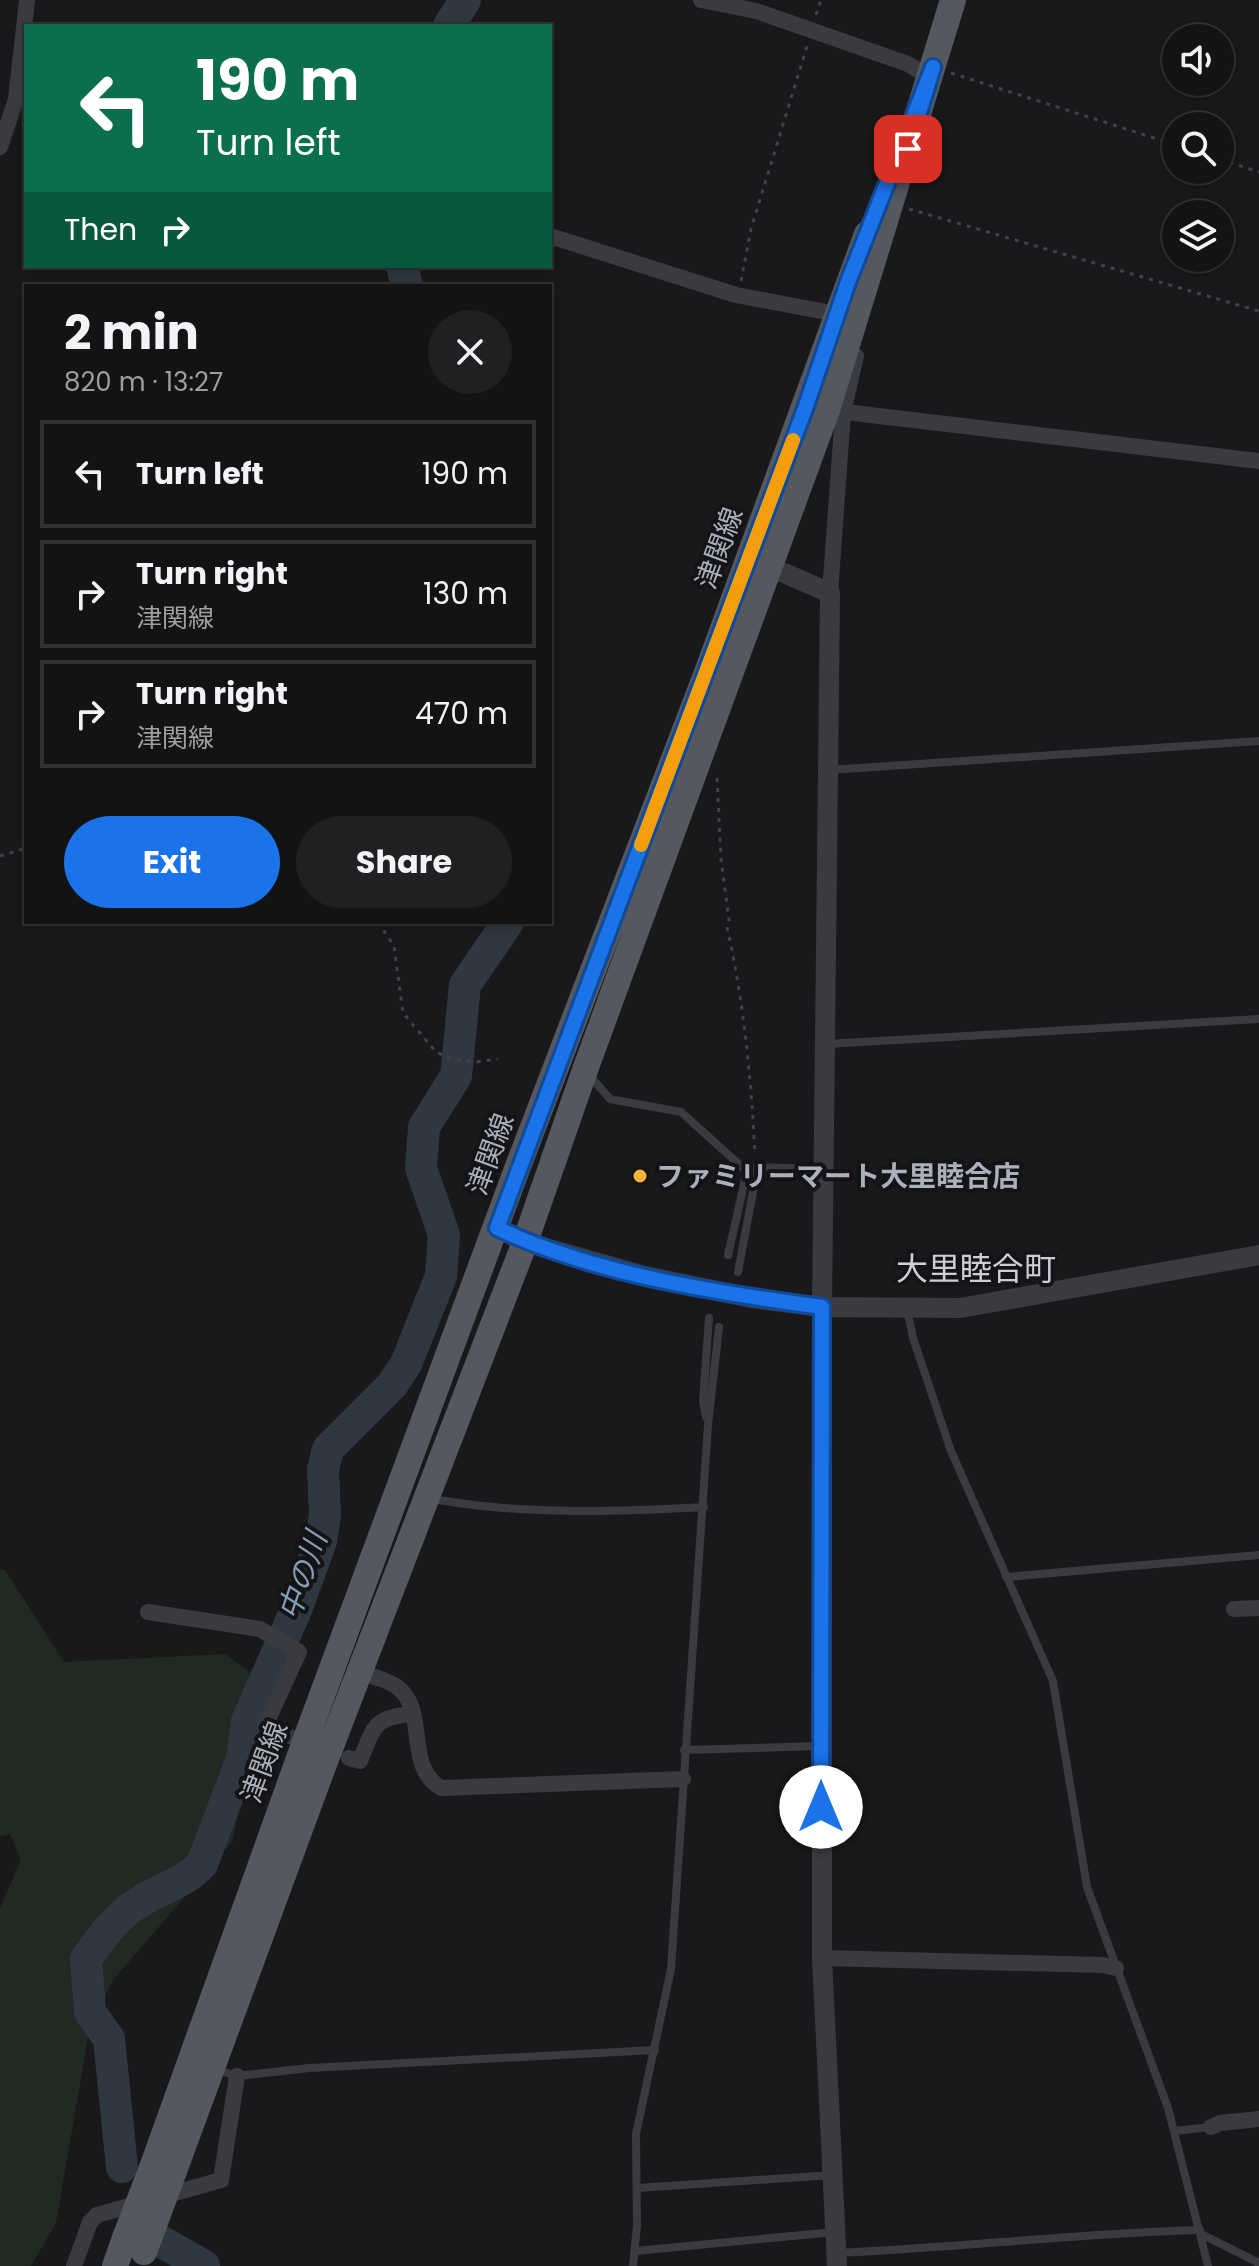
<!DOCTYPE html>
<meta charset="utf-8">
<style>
:root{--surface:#131314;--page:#202022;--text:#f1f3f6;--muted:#9d9ea0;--line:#323234;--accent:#1a73e8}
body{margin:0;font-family:Poppins,"Noto Sans JP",sans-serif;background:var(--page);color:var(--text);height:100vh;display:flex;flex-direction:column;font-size:30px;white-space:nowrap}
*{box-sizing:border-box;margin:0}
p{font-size:26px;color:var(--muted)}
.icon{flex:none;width:44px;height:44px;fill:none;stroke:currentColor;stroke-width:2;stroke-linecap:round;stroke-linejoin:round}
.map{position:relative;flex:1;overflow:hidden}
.details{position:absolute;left:24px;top:284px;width:528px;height:640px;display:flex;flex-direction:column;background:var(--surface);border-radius:0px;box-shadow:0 4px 12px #0003,0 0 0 2px var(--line)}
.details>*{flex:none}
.banner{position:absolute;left:24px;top:24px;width:528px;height:244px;border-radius:0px;box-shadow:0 4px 12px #0003,0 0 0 2px var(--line);background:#0b6e4f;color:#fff;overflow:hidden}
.controls{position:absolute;left:1162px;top:24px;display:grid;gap:16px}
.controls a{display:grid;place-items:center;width:72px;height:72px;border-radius:50%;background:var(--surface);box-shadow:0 4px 12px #0003,0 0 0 2px var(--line);font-size:40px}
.pin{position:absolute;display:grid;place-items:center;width:68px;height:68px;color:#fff;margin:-34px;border-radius:16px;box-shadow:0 4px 12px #0006}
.me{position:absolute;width:88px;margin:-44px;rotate:0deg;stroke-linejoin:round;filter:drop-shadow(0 0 6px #0008)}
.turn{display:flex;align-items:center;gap:28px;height:168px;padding:0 40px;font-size:36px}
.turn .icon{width:104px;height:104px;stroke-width:2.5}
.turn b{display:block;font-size:56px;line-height:68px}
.then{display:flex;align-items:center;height:76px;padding:0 40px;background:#0003;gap:16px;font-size:30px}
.round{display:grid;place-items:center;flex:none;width:84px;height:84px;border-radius:42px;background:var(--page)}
.summary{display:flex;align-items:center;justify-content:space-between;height:136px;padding:0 40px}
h1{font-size:48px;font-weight:700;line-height:60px}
.primary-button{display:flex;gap:16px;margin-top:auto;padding:16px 40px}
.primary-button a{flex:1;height:92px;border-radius:48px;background:var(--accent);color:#fff;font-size:32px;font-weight:700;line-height:92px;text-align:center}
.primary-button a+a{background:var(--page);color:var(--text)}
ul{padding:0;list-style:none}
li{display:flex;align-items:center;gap:24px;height:108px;margin:0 16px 12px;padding:0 24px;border:4px solid var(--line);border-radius:0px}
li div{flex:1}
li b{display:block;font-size:30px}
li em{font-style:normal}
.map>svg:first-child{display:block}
</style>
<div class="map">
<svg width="1259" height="2266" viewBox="0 0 1259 2266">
<rect width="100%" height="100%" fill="#19191b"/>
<path fill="#212a22" d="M0,1569L5,1570L64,1662L226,1654L267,1686L232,1842L113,1980L89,2031L56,2223L31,2266H0V1908L21,1860L10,1834L0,1836Z"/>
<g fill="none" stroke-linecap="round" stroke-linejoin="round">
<path stroke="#2f3840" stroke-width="32" d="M449,26L465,0
M402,266L407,286
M122,2167L109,2039L90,2012L86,1959C101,1937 119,1913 143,1900C164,1887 184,1883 202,1864L242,1759L247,1721L296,1610L321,1541L325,1515L323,1469L328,1449L392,1385L406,1364L441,1276L444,1235L421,1168L424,1127L456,1076L465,985L508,922
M155,2238L204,2266"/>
<path stroke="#404247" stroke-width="3" stroke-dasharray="4 6" stroke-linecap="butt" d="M816,15L821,0
M951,73L1176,145
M1220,159L1259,172
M909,209L1259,311
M741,281L751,229L807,46
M717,778L721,859L729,920L727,927C744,1003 751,1077 755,1155
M0,856L26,848
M378,922L394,946L403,1013L436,1052L452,1059L475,1062L498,1059"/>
<path stroke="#3a3b40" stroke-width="8" d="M829,770L1259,741
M827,1044L1259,1019
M589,1075L610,1099L681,1112L752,1176L756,1167L825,1169
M728,1255L747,1171
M738,1272L754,1187L752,1176
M907,1309L913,1338L951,1451L1053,1681L1087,1887L1168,2108L1208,2266
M706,1417L703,1401L709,1318
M439,1500C526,1515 617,1512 704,1507
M1006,1577L1259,1555
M684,1750L820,1746
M214,2069L237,2076L309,2068L655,2050
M1174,2131L1211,2127
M637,2188L832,2175
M1201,2234L1259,2263
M635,2251L834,2232
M837,2253C958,2248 1078,2233 1200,2230
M633,2266L637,2225L636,2134L671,1969L708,1425L719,1327"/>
<path stroke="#3a3b40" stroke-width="16" d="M701,0L756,11L908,64L929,77
M0,147L16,99L27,0
M550,236L736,295L837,314
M820,409L1259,461
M830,593L843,413L856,356
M1234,1609L1259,1608
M148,1612L260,1629L299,1652L266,1724L289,1736
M372,1676C380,1679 389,1681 396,1686C430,1710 403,1765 441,1788L683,1779
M349,1758L360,1761C374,1727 373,1717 413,1714
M822,1958L1103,1965L1116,1968
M1211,2127L1220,2123L1259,2119
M74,2266L90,2222L97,2215L221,2180L237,2076"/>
<path stroke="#3a3b40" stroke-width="20" d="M768,566L830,593L822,1307V1958L837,2266
M497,1228L525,1242L645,1276L751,1298L822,1307L960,1308L1259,1255"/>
<path stroke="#56585f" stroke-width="26" d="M152,2168L307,1736L517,1169L708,670L867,234
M174,2171L321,1772L525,1242L585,1070L827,410L953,0
M115,2266L125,2238"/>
<path stroke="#56585f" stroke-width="26" d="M125,2238L152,2168
M144,2252L174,2171"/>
</g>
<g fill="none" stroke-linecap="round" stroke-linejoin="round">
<g stroke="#114b97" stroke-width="20">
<path id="route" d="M821,1807L822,1307C718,1293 593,1274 497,1228L806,406L848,282L933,67L908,149"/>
</g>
<use href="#route" stroke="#1a73e8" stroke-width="14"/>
<path stroke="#f59e0b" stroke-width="14" d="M641,845L793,440"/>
</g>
<circle fill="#f3b539" stroke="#141416" stroke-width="3" cx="640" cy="1176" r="8"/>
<g text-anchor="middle" stroke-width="8" stroke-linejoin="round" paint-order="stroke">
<g font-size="28" fill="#acb0bb" stroke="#141416">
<text transform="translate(719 548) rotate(-70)" y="10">津関線</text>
<text transform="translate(490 1154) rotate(-70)" y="10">津関線</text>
<text transform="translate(264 1762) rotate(-70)" y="10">津関線</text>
</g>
<g font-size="28" font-weight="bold" fill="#acb0bb" stroke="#141416" text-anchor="start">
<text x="656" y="1186">ファミリーマート大里睦合店</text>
</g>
<g font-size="30" font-style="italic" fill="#839eb6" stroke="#141416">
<text transform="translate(303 1576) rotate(-71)" y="10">中の川</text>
</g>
<g font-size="32" fill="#cdcfd7" stroke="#141416">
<text x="976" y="1280">大里睦合町</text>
</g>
</g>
</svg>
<div class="controls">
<a><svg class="icon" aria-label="sound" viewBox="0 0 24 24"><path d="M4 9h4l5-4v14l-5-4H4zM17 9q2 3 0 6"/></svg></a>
<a><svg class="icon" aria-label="search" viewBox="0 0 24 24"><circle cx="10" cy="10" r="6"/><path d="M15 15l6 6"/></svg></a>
<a><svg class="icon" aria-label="layers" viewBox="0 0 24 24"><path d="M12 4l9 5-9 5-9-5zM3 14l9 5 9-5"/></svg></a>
</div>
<div class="pin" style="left:908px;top:149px;background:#d93025"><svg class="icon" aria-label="arrive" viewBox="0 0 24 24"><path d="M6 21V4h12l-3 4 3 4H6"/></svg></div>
<svg class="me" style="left:821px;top:1807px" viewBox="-20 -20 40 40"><circle r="19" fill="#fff"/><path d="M0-13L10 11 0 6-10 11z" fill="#1a73e8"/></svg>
<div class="banner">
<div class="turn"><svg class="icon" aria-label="left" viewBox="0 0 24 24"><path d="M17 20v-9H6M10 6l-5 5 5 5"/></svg><div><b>190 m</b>Turn left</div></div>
<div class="then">Then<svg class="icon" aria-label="right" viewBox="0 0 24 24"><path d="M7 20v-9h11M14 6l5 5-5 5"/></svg></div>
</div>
<section class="details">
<div class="summary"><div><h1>2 min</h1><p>820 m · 13:27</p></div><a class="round"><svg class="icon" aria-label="close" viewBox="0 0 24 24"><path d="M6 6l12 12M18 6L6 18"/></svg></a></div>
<ul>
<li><svg class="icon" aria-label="left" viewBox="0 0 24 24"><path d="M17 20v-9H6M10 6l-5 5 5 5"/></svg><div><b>Turn left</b></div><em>190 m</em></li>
<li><svg class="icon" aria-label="right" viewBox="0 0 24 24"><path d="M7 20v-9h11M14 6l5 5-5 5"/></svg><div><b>Turn right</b><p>津関線</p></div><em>130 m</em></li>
<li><svg class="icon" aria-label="right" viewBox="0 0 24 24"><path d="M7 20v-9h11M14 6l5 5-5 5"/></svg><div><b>Turn right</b><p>津関線</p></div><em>470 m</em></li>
</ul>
<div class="primary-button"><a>Exit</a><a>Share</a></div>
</section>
</div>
